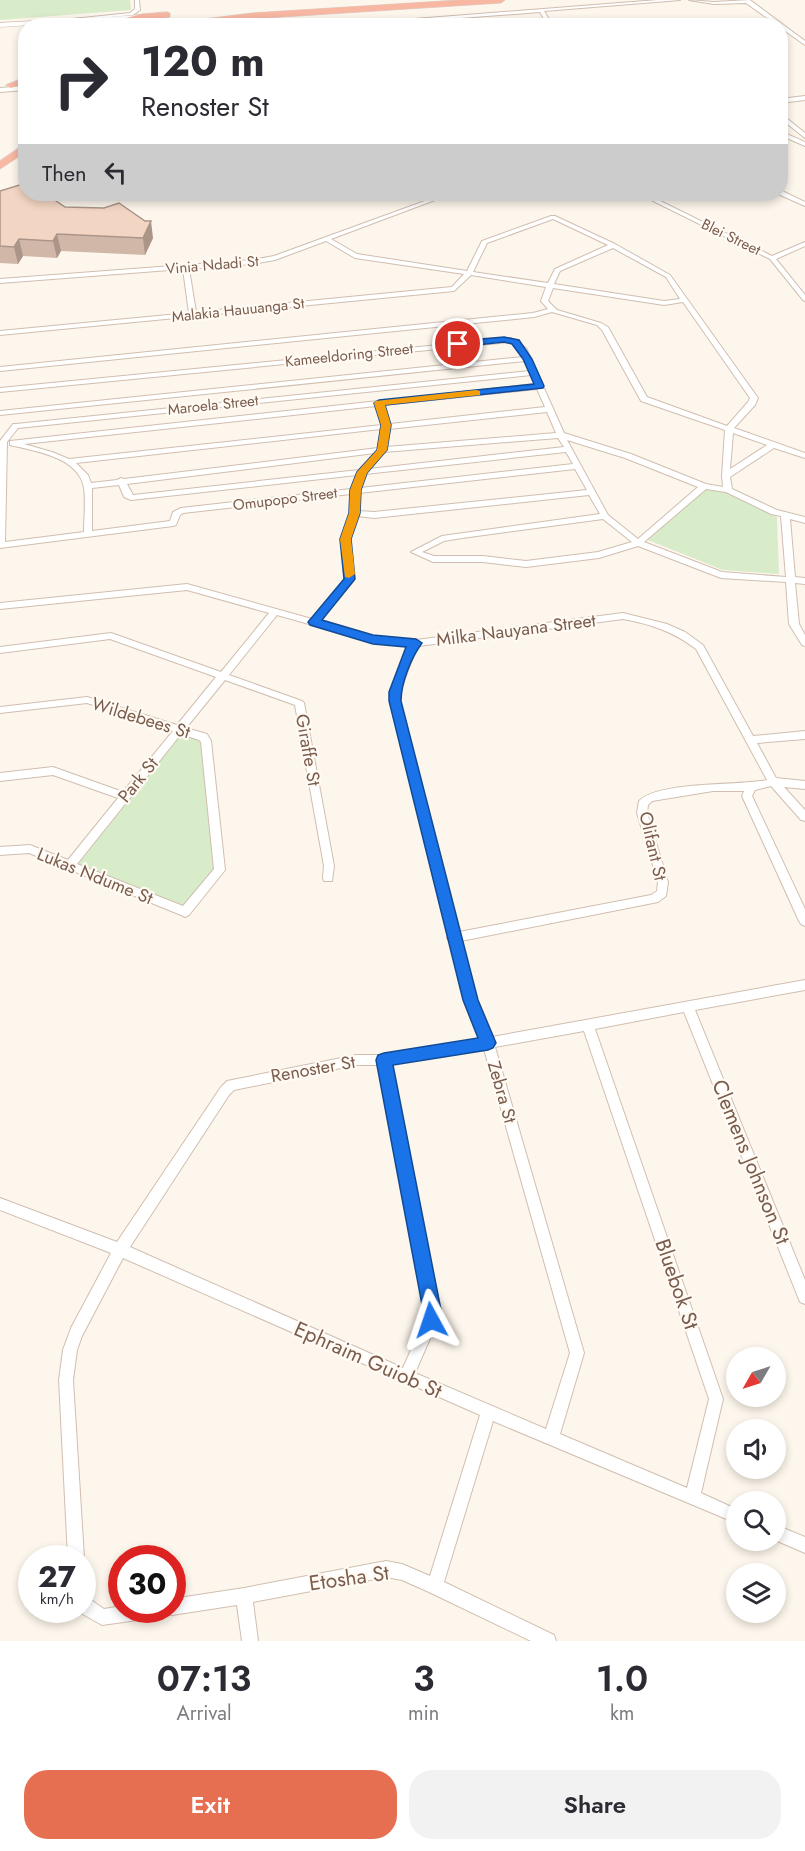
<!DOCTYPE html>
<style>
:root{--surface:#fff;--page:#f2f2f3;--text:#2b2b33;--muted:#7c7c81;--accent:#e76f51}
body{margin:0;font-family:Jost,sans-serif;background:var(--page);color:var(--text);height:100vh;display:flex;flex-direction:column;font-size:22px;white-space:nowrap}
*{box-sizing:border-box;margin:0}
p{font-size:20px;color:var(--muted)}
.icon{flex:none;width:33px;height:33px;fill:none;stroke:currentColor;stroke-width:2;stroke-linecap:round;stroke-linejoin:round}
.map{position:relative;height:1641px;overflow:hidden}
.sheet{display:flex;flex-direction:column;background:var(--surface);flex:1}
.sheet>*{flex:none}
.guide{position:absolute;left:18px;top:18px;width:770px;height:183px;border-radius:24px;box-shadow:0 3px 9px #0003;background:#fff;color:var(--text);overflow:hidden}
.needle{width:39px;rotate:231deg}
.tools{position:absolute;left:726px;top:1347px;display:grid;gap:12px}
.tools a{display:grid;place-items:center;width:60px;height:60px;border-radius:50%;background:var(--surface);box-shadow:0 3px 9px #0003;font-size:30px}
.speed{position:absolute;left:18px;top:1545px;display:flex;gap:12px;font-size:30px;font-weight:700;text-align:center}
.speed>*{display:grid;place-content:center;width:78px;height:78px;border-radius:50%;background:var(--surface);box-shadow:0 3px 9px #0003;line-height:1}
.speed small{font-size:15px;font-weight:400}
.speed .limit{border:9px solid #d22;background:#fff;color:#111}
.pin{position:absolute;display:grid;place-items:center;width:51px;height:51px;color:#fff;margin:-26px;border:3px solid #fff;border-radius:50%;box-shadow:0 2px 6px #0007}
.me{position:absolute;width:66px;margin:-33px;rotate:355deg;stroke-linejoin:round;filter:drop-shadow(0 0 4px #0008)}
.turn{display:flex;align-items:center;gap:21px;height:126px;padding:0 24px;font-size:27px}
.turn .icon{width:78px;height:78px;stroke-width:2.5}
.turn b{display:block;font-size:42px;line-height:51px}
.then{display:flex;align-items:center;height:57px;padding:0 24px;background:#0003;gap:12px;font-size:22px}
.eta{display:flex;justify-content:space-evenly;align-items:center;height:102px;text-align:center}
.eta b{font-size:36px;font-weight:600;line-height:42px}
.action{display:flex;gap:12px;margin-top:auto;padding:12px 24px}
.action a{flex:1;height:69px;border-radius:24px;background:var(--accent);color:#fff;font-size:24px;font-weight:600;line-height:69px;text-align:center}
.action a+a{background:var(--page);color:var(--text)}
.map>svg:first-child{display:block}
</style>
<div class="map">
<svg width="805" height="1641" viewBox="0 0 805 1641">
<rect width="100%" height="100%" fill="#fdf6ec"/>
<path fill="#d8ecc9" d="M0,0H130L131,10L0,20Z
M701,488L725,492L777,517L779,574L723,570L643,538Z
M180,729L203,737L220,870L188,910L70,865Z"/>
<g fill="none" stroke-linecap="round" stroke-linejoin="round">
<g stroke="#d1beb0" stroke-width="2">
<path id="street" d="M135,0H139L140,10L133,15L65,21L63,20L130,13L135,9Z
M658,0H680L544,11L553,26H548L540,12L354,26H325Z
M689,0L714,2L750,0L805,41V45L746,3L714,4Z
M26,86V90L0,92V88Z
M805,96V100L780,103V99Z
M780,113L805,133V138L780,118Z
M780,131L805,142V146L780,135Z
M780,190L805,202V206L778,194H780Z
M444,194H451L331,239L357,254L467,271L482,241L551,216H555L615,244L670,275L758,398L755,405L734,428L805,453V458L774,448L730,477L732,489L777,510L805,517V523L790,519L795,577L805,578V584L795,583L799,624L805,635V646L802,645L789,624L786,582L721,578L638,546L599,558L526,567L483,562H433L411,552L442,536L600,514L589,495L374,518L357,516L350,539L354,580L320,621L373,636L416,640L623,613L667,624L685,632L703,645L753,736L805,731V739L757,743L776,778L805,781V789L784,787L805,810V821L801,820L771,786L755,790L752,796L805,909V926L801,924L799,921L742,796L744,791H713L652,801L648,805L647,813L668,882L666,896L658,902L461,941L476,1000L492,1037L805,980V990L695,1010L805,1280V1304L800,1302L684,1012L595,1029L723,1399L701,1493L736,1509V1523L493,1421L444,1582L554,1635L556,1641H531L429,1592L402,1580L386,1577L253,1602L258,1641H242L237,1605L172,1615L166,1613L165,1610H172V1599L244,1588L386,1561L402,1564L430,1576L480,1415L123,1258L82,1336L77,1350L73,1380L84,1558L82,1561V1558H68L59,1380L63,1350L71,1328L111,1253L0,1210V1198L117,1242L221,1087L227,1081L356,1055H384L480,1039L464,1000L450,942L447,938L448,936L390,701V692L409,645L373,642L277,615L229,675L302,701L304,703L334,866L332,881H324L323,878L324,866L295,705L225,680L186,728L207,734L211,741L225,870L189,915L185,917L181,915L29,853L0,855V847L30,845L68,860L118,798L53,775L0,781V773L53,767L123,792L173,731L87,703L0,713V707L87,697L177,725L216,677L110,639L0,653V647L111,633L221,672L269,613L187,590L0,609V603L187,584L312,619L346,580L342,539L350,513L351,494L183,513L180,515L176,525L173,526L0,548V441L13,424H16L530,371L525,361L0,415V411L523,357L519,349L510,342L0,392V388L511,338L526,348L564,433L631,454L706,484L723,487L722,476L725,430L641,401L602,330L597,325L552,312L534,317L0,371V367L533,313L548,309L541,301L546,287L471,275L454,291L0,335V331L189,313L183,269L0,283V279L252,260L274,256ZM553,219L608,245L555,269L548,283L473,272L487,243ZM326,241L355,258L464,274L452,287L196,312L189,269L252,264L275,260ZM613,248L666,277L680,299L664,301L554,284L560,271ZM553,288L664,305L683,302L750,398L748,402L727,426L647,397L608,327L601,323L557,310L548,301ZM531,375L535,384L10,441V445C35,451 79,457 84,488C86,502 84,518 84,532L5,542L7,442L18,428ZM537,389L545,407L390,424L384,405ZM376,406L382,425L69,459L52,452L24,444ZM547,412L556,433L386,447L389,429ZM381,429L378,448L124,479L121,478L117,480L91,483L88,475L76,463ZM733,433L767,445L730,469ZM558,438L564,447L369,469L384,452ZM567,440L625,458L698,487L638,539L608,515ZM566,452L573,464L360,488L365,474ZM375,453L359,470L133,495L127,484ZM575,469L587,490L374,512L358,511L359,493ZM357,475L351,489L181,508L173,512L170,521L92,531V488L119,485L124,497L131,500ZM706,489L726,492L771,514L781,516L786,577L722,572L644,542ZM603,519L632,542L598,552L526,561L483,556H434L422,552L444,541L462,538ZM623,619C651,624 674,632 696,649L767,780C737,786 659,781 639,801L637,813L658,882L657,891L651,895L459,932L400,701V692L416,649L419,646ZM181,734L199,740L201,742L214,869L183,906L77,864ZM584,1031L709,1399L687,1488L560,1434L584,1353L495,1047ZM484,1049L570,1353L546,1429L415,1373L438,1320L439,1310L391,1064ZM356,1065H379L425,1310L424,1320L403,1368L130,1247L229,1095L234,1090Z
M639,194H646L772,256L805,242V246L776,259L805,295V301L803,300L770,259Z
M776,1525L805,1537V1553L775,1540Z
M82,1591L88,1593L91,1600L104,1609L122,1606V1610H160L158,1616L152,1618L102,1625L79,1612L78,1610H82Z"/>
</g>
<g stroke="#d6c0b0" stroke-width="1">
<path id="secondary" d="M142,15L144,18L0,27V23Z"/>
</g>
<g stroke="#dad1cd" stroke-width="1">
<path id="highway" d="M459,0H505L501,3L252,19L185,26H148L252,13Z
M167,12L170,13V17L115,26H95L142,14Z
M26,77V83L11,88L6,85Z
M26,143V152L0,169V161Z"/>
</g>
<use href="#street" fill="#fff" fill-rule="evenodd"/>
<use href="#secondary" fill="#fff" fill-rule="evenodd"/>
<use href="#highway" fill="#f7b7a3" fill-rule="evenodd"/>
</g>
<path fill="#d1b7a8" d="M0,191L65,207L153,238L145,255L61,251L57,258L23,256L18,264L0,263Z"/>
<path fill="#aa9588" d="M151,221L153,238L145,255L143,238Z
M57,234L61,251L57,258L53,241Z
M19,239L23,256L18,264L14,247Z"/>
<path fill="#f3d5c3" stroke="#aa9588" stroke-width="1.5" d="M26,183V194H46L65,207L104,208L119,203L145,221H151L143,238L57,234L53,241L19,239L14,247L0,246V191Z"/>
<path fill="#1a73e8" stroke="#114b97" stroke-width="1.5" d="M504,337L519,340L532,359L544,386L543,388L385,405L391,425L387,450L367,473L361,490L360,513L351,539L355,579L322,620L373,635L416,639L422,643C411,658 401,683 401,701L478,1000L496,1043L493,1048L488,1050L393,1065L441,1310L438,1326L431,1329L425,1326L422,1320L423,1310L376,1060L378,1055L384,1053L478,1038L463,1000L389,701V692L406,647L373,644L310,625L308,622L344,579L340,539L349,513L350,490L357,472L377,450L381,425L374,403L379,400L534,384L523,359L512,344L504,342L458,347L454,344L458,341Z"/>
<path fill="#f59e0b" d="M476,390L480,391V395L385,405L391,425L387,450L367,473L361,490L360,513L351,539L355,574L349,578L345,577L340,539L349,513L350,490L357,472L377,450L381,425L374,403L376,401Z"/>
<g text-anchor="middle" stroke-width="4.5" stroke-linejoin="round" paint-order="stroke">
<g font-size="15" fill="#7a5c4d" stroke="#fffaf3">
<text transform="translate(731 237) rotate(26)" y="5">Blei Street</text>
<text transform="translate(212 265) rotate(-5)" y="5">Vinia Ndadi St</text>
<text transform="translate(238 310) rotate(-6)" y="5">Malakia Hauuanga St</text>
<text transform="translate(349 355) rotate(-6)" y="5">Kameeldoring Street</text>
<text transform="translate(213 405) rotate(-6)" y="5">Maroela Street</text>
<text transform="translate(285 499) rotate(-7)" y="5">Omupopo Street</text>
</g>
<g font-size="18" fill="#7a5c4d" stroke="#fffaf3">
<text transform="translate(516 630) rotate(-7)" y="6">Milka Nauyana Street</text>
<text transform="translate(141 718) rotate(17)" y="6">Wildebees St</text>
<text transform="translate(308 750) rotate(80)" y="6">Giraffe St</text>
<text transform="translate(138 780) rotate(-51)" y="6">Park St</text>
<text transform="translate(653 846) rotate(77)" y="6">Olifant St</text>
<text transform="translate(95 876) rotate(22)" y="6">Lukas Ndume St</text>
<text transform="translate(313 1069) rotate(-10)" y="6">Renoster St</text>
<text transform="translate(502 1092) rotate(74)" y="6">Zebra St</text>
</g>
<g font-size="21" fill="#7a5c4d" stroke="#fffaf3">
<text transform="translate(751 1162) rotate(68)" y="7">Clemens Johnson St</text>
<text transform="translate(677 1284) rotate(71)" y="7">Bluebok St</text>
<text transform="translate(368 1360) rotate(24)" y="7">Ephraim Guiob St</text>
<text transform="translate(349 1578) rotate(-8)" y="7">Etosha St</text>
</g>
</g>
</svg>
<div class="tools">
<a><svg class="needle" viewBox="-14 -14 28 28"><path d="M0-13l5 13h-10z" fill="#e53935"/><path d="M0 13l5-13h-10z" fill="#7c7c81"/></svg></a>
<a><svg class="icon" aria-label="sound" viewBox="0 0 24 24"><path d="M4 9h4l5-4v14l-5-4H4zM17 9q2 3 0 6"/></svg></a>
<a><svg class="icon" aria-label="search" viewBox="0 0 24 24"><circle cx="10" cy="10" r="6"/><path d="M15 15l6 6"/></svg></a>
<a><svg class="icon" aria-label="layers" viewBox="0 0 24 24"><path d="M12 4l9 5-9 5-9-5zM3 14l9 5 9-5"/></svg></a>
</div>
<div class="speed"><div>27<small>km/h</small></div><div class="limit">30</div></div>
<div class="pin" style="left:458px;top:344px;background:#d93025"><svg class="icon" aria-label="arrive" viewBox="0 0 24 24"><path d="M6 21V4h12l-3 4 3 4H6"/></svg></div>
<svg class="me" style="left:431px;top:1320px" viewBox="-20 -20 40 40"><path d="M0-17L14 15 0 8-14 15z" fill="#1a73e8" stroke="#fff" stroke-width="4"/></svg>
<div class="guide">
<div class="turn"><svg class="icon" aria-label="right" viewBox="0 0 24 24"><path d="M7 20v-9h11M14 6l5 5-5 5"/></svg><div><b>120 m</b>Renoster St</div></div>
<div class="then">Then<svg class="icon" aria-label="left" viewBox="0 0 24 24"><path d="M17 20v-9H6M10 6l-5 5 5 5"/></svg></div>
</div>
</div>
<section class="sheet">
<div class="eta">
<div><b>07:13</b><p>Arrival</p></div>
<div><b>3</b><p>min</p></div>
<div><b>1.0</b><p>km</p></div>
</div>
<div class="action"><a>Exit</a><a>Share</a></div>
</section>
